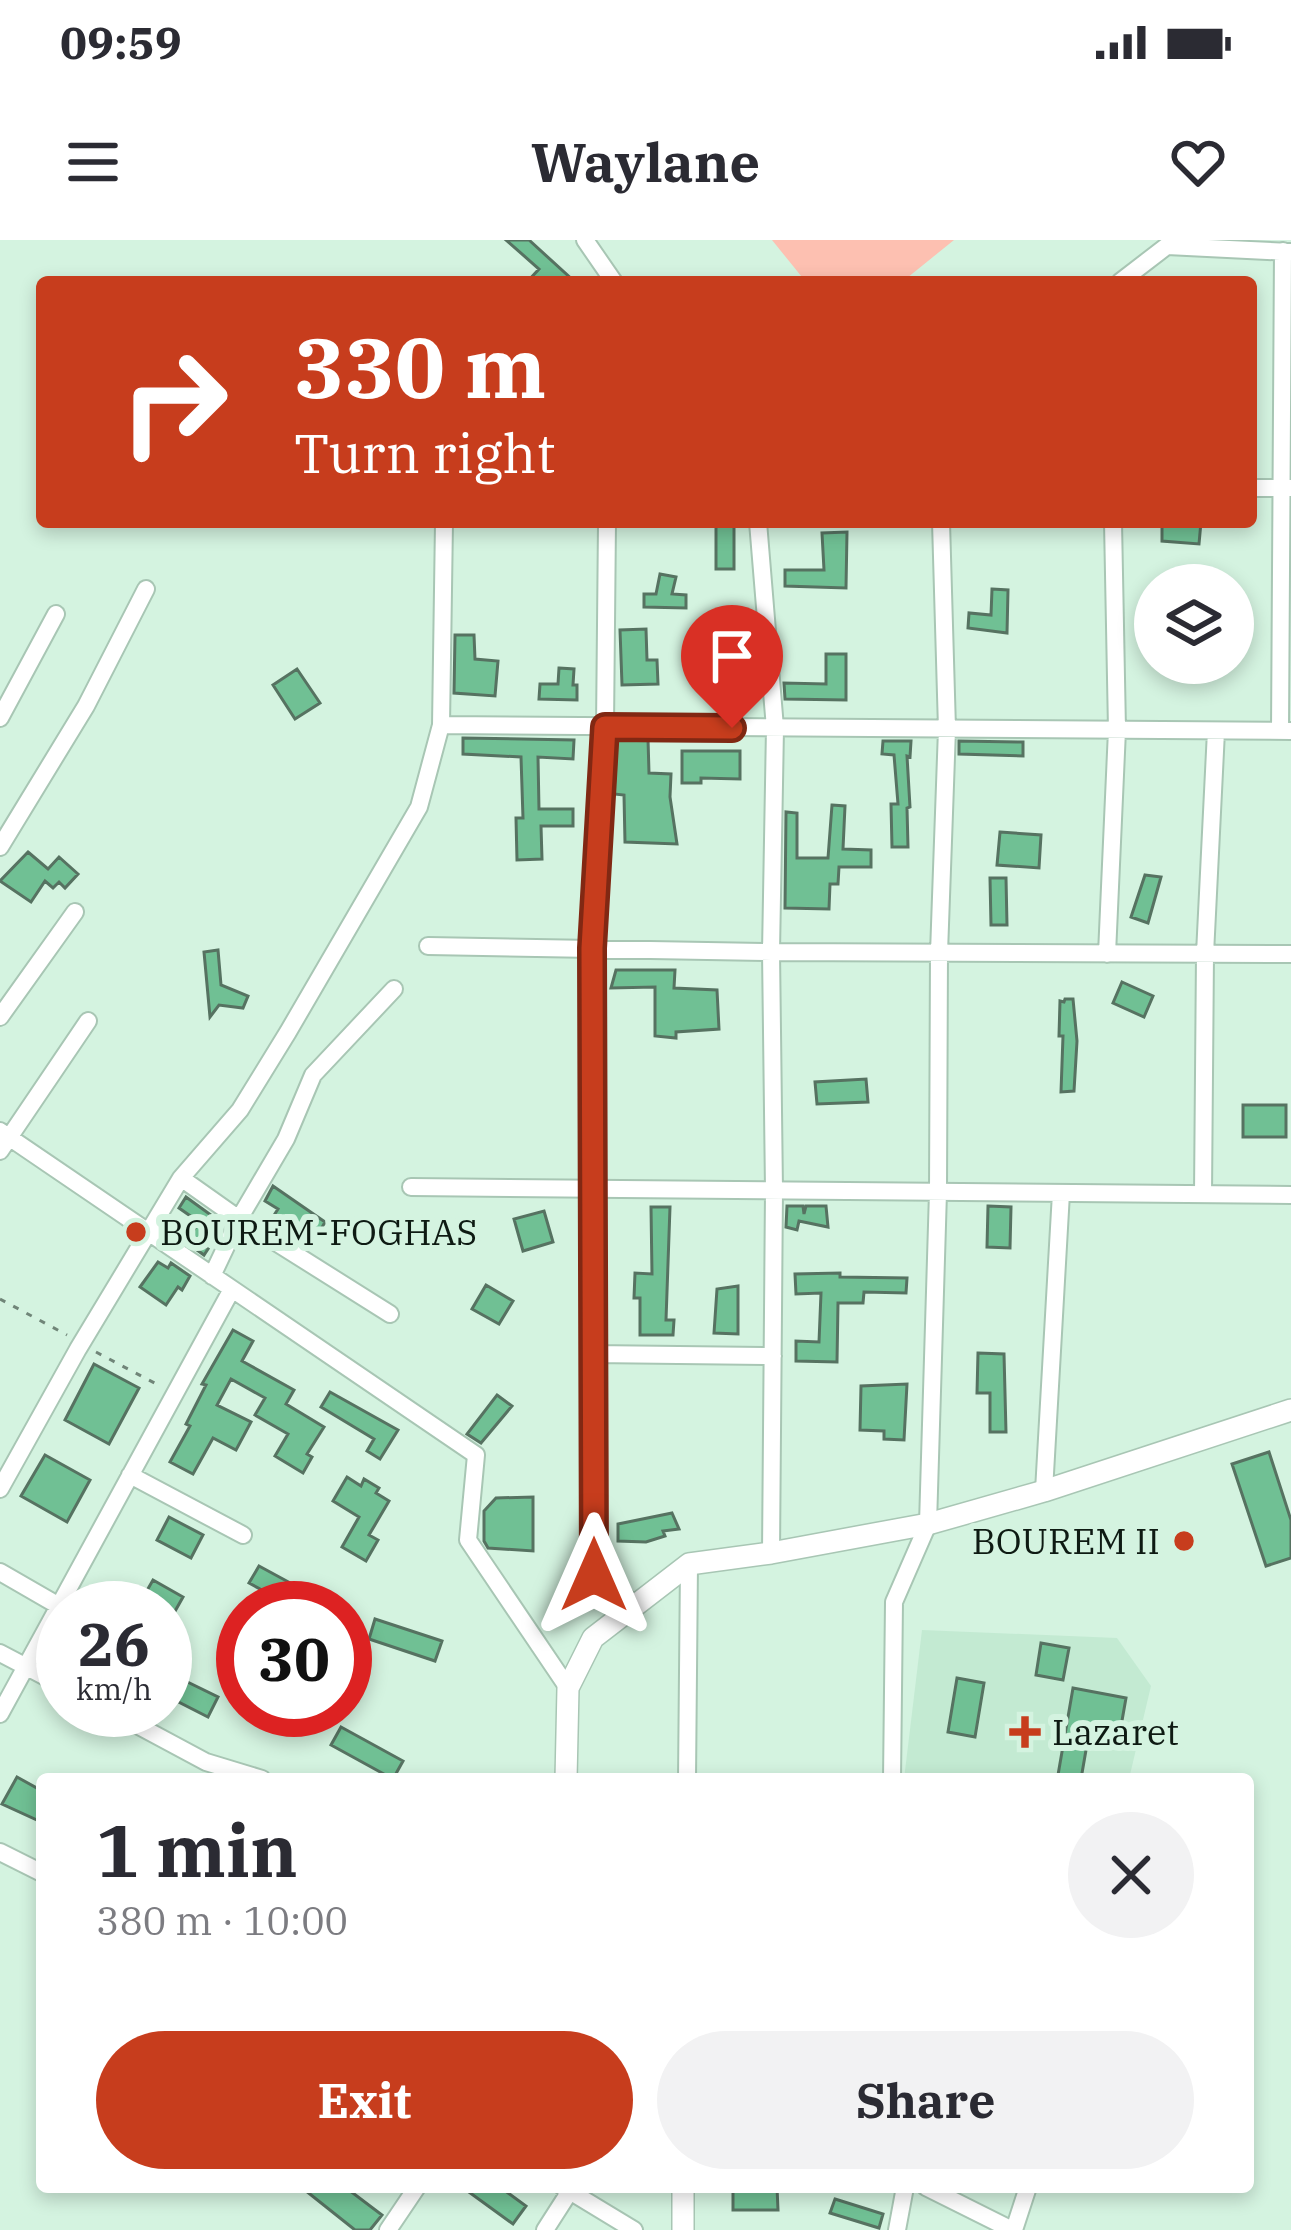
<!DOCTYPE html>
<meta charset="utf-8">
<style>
:root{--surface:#fff;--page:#f2f2f3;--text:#2b2b33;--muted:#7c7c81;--accent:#c73d1d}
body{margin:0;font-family:"IBM Plex Serif",serif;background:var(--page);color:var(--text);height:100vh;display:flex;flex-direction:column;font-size:45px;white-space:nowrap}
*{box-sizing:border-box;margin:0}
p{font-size:39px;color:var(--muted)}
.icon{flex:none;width:66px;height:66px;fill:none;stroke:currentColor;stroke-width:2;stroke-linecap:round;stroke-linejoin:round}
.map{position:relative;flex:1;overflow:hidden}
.drawer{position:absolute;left:36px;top:1533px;width:1218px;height:420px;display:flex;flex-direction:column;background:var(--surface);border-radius:12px;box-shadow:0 6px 18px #0003}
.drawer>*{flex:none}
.hud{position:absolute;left:36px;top:36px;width:1221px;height:252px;border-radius:12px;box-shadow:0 6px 18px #0003;background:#c73d1d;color:#fff;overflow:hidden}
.fabs{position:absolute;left:1134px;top:324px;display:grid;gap:24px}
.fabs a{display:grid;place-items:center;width:120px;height:120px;border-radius:50%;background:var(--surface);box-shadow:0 6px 18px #0003;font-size:60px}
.speed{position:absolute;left:36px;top:1341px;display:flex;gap:24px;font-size:60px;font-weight:700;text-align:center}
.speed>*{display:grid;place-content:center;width:156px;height:156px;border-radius:50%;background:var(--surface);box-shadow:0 6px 18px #0003;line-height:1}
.speed small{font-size:30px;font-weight:400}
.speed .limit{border:18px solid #d22;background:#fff;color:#111}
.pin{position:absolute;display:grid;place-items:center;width:102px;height:102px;color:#fff;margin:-123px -51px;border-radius:50% 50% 50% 0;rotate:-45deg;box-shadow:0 0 12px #0007}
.pin .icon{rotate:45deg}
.me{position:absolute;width:132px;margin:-66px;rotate:0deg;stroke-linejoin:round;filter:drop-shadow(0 0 9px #0008)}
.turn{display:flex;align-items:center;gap:42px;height:252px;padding:0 60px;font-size:54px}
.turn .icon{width:156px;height:156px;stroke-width:2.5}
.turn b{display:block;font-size:84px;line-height:102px}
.round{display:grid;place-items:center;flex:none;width:126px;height:126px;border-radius:63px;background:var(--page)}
.summary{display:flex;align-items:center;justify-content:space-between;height:204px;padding:0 60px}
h1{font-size:72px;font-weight:700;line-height:90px}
.primary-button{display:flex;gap:24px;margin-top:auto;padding:24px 60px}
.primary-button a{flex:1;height:138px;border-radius:72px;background:var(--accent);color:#fff;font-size:48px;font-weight:700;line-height:138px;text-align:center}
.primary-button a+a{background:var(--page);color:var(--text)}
.status{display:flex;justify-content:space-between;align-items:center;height:84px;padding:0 60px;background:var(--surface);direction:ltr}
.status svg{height:33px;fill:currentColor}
header{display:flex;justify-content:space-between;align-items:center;height:156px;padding:0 60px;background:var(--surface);font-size:54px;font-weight:700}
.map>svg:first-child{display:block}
</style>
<div class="status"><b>09:59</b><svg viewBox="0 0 49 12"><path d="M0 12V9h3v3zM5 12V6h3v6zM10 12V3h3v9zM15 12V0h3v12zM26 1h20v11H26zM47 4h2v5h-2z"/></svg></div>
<header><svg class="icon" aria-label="menu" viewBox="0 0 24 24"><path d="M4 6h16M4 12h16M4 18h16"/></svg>Waylane<svg class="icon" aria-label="heart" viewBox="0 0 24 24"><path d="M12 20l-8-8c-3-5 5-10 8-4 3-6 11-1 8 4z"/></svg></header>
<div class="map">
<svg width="1291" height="1990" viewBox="0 0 1291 1990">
<rect width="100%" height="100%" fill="#d4f3e0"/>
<path fill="#c3ead2" d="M922,1390L1117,1398L1151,1446L1129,1539H904Z"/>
<path fill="#fdc0b1" d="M772,0H954L902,42H806Z"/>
<path fill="#70c094" stroke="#567261" stroke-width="3" d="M506,0H529L575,42H527L539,29Z
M1162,282H1201L1199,304L1162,301Z
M716,283H734V329H716Z
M847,292L846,348L785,346V330H824L822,293Z
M660,334L676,337L672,354L686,355V368L644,367V354H656Z
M992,349L1008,350L1007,393L968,388L969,373L991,375Z
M646,389L647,420H657L658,444L622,445L620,390Z
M455,395H474L475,419L498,421L495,456L454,453Z
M826,414H846V460L785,459L784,443L826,444Z
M559,428L574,429L573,445H577V460L539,459L540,444H558Z
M297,429L320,463L295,479L273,445Z
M463,498L574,500L573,519L538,517L539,569H573V586H541L542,619L517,620L516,578H523L521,517L463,514Z
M617,499H648L649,533L671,534L670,557L677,604L625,602L624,555L614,554Z
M883,501H911L910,517L907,516L910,567L907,568L908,607H892L891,564H898L894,515L882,514Z
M959,501L1023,502V516L959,514Z
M682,511H740V539L701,538V543H682Z
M832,565L845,566L843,609L871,610V627H839L838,644H830L829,669L785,668L786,572L797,573V618H828Z
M1000,592L1041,595L1039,628L997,625Z
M28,612L48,629L59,617L78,634L65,648L59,642L53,648L45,641L31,662L0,641Z
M1145,635L1161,637L1148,683L1131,677Z
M990,638H1006L1007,685H991Z
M218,710L221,745L248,756L243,768L219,765L210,777L204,712Z
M616,730H675L674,748L717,750L719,789L676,792V798L655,796V747L611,748Z
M1122,742L1153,756L1144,777L1113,763Z
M1065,759H1073L1077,801L1074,851L1061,852L1063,796H1059L1060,761L1064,762Z
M866,839L868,862L817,864L815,842Z
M1243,865H1286V897H1243Z
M273,946L325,982L310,1009L269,983L278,969L265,961Z
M186,957L222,983L205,1007L208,1009L204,1015L186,1002L199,982L179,968Z
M787,966H803L804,974L806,966H826L828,987L799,981L797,990L786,987Z
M988,966L1011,967L1010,1008L987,1007Z
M651,967H670L666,1080H674L673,1095H640V1058H634L635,1033L652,1034Z
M544,971L553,1002L523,1011L514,979Z
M158,1022L168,1028L171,1023L190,1036L182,1050L178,1047L166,1065L140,1047Z
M840,1033V1037L907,1038L906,1053L864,1052L863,1063H838L837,1122L796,1121V1101L819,1102L821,1053L796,1054L795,1034Z
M486,1045L513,1061L499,1084L472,1069Z
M738,1046V1094L714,1093L717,1049Z
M233,1090L253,1101L242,1121L294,1150L286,1164L324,1187L307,1214L312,1217L303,1233L275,1216L288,1194L255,1175L265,1158L231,1139L217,1165L251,1182L236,1210L213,1198L193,1234L170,1222L190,1186L186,1184L206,1145L202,1144Z
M978,1113L1004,1114L1006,1192H990V1153H977Z
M94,1124L139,1148L109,1204L65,1180Z
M907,1144L904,1200L884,1199V1191L860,1190L861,1146Z
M330,1152L398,1190L380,1219L367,1211L374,1199L321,1167Z
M497,1155L512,1166L481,1203L467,1194Z
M1269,1212L1291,1280V1318L1266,1326L1232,1224Z
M45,1215L90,1240L67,1282L21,1256Z
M347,1237L361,1246L364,1239L379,1248L376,1253L389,1261L369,1295L378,1300L366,1321L342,1307L359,1277L333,1261Z
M533,1257V1311L488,1308L484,1301V1271L496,1258Z
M672,1273L679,1289L663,1291L665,1296L646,1302L618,1301V1284Z
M169,1277L203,1295L191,1318L157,1300Z
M259,1326L294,1345L284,1362L249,1343Z
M153,1340L183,1357L165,1389V1368H137Z
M375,1379L442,1401L435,1421L369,1399Z
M1041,1403L1069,1408L1063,1440L1036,1435Z
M165,1431L218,1457L208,1477L165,1455Z
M957,1438L984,1443L975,1497L948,1492Z
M1073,1448L1126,1458L1120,1492L1090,1487L1081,1539L1058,1535Z
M341,1487L403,1521L393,1539L331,1505Z
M17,1537L42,1551V1569L37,1580L2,1564Z
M301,1947H345L382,1975L370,1990H355Z
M462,1947H500L526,1966L513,1984Z
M733,1947H777L778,1970H733Z
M835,1959L883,1974L879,1988L830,1973Z"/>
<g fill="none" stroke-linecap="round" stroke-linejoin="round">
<g stroke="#a8c6b4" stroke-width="20">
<path id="minor" d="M585,0L614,42
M1167,6L1290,12
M1120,42L1172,2
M1251,248H1290
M607,282L605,487L592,708L594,1335L636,1365
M758,282L775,488L771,712L774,950L771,1313
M0,478L56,374
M441,485L444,282
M1280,491L1283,11
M0,607L86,466L146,349
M428,706L771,712L1291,714
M1107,714L1117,490L1113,282
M0,777L75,672
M0,891L476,1215L468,1300L568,1448
M0,911L88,781
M181,938L239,979L390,1074
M411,947L1291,955
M1203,954L1205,714L1216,491
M212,1036L239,979L286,899L313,835L394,749
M593,1114L773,1116
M130,1235L243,1295
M0,1249L78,1109L181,938L240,870L288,792L419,567L441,485L1291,491
M1044,1251L1061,953
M0,1332L59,1366
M0,1413L63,1446
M109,1470L206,1522L262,1539
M0,1474L232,1049
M687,1539L689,1324
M892,1539L894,1362L928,1284L938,952L939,713L947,489L941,282
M0,1612L42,1633
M563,1947L634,1990
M926,1947L1012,1990
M388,1990L417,1947
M545,1990L570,1951
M897,1990L905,1947
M1014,1990L1028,1947"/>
</g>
<g stroke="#a8c6b4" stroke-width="24">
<path id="major" d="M566,1539L568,1448L593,1398L689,1324L771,1313L928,1284L1044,1251L1291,1170
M683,1990V1947"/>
</g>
<path stroke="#708578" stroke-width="3" stroke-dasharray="6 9" stroke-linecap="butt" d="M0,1059L67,1095
M96,1112L162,1147"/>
<use href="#minor" stroke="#fff" stroke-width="16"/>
<use href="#major" stroke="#fff" stroke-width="21"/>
</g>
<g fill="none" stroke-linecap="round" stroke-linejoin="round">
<g stroke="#812813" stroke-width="30">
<path id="route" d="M594,1335L592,708L605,487L732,488"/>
</g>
<use href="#route" stroke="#c73d1d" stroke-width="21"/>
</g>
<g fill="#c73d1d" stroke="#d4f3e0" stroke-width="4.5">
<circle cx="136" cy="992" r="12"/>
<circle cx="1184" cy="1301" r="12"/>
<path d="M1019 1474h12v12h12v12h-12v12h-12v-12h-12v-12h12z"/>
</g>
<g text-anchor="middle" stroke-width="12" stroke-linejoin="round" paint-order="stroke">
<g font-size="36" fill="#0e1a13" stroke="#d4f3e0" text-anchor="start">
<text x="160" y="1005">BOUREM-FOGHAS</text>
<text x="1160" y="1314" text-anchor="end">BOUREM II</text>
<text x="1052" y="1505">Lazaret</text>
</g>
</g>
</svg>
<div class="fabs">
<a><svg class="icon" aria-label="layers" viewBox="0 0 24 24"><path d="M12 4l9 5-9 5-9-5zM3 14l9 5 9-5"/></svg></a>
</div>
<div class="speed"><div>26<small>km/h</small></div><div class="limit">30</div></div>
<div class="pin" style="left:732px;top:488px;background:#d93025"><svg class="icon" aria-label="arrive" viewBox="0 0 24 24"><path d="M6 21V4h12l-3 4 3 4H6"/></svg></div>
<svg class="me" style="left:594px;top:1335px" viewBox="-20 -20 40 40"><path d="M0-17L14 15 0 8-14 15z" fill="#c73d1d" stroke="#fff" stroke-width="4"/></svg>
<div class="hud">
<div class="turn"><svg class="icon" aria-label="right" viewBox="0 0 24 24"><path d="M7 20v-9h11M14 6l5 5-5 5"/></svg><div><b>330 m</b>Turn right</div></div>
</div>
<section class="drawer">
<div class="summary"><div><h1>1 min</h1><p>380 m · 10:00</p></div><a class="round"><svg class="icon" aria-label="close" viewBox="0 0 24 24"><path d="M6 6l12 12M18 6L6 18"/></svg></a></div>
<div class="primary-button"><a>Exit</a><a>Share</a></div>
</section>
</div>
